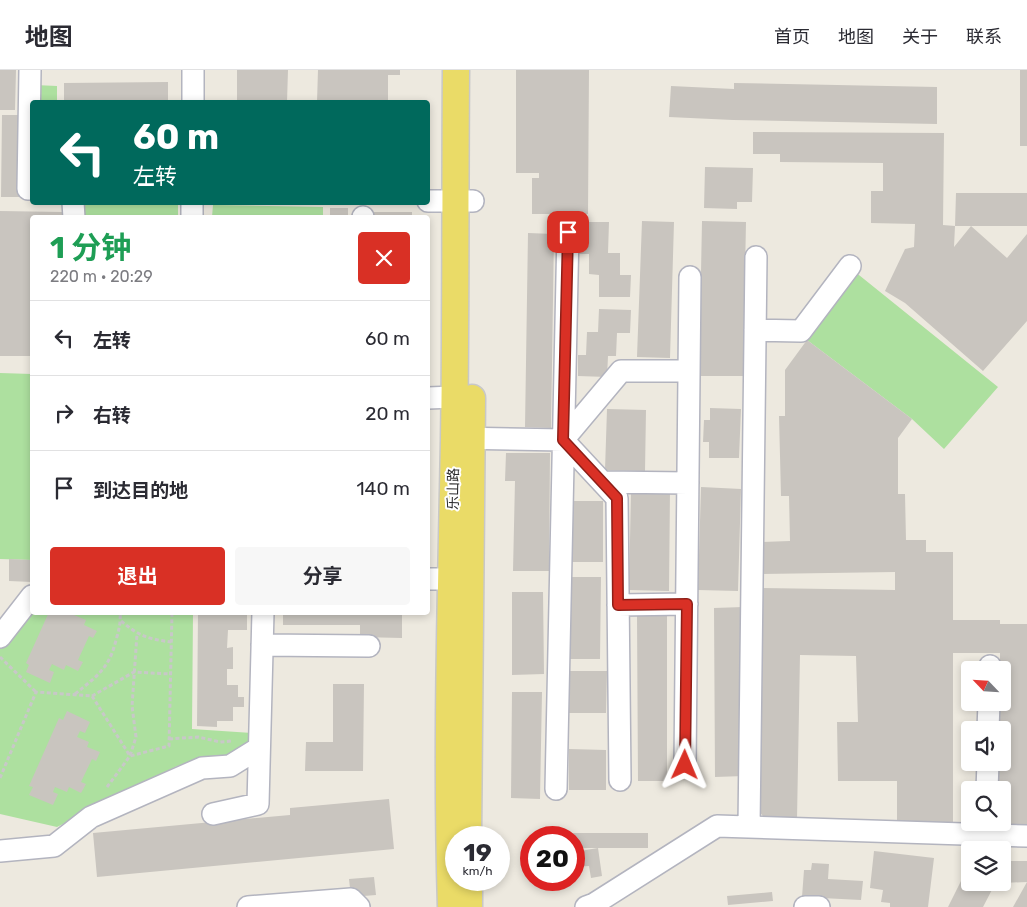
<!DOCTYPE html>
<html lang="zh">
<meta charset="utf-8">
<style>
:root{--surface:#fff;--page:#f7f7f7;--text:#2b2b33;--muted:#7c7c81;--line:#e1e1e2;--accent:#d93025}
body{margin:0;font-family:Rubik,"Noto Sans SC",sans-serif;background:var(--page);color:var(--text);height:100vh;display:flex;flex-direction:column;font-size:19px;white-space:nowrap}
*{box-sizing:border-box;margin:0}
p{font-size:16px;color:var(--muted)}
.icon{flex:none;width:28px;height:28px;fill:none;stroke:currentColor;stroke-width:2;stroke-linecap:round;stroke-linejoin:round}
.map{position:relative;flex:1;overflow:hidden}
.drawer{position:absolute;left:30px;top:145px;width:400px;height:400px;display:flex;flex-direction:column;background:var(--surface);border-radius:5px;box-shadow:0 2px 8px #0003}
.drawer>*{flex:none}
.hud{position:absolute;left:30px;top:30px;width:400px;height:105px;border-radius:5px;box-shadow:0 2px 8px #0003;background:#00695c;color:#fff;overflow:hidden}
.needle{width:32px;rotate:295deg}
.tools{position:absolute;left:961px;top:591px;display:grid;gap:10px}
.tools a{display:grid;place-items:center;width:50px;height:50px;border-radius:5px;background:var(--surface);box-shadow:0 2px 8px #0003;font-size:25px}
.speed{position:absolute;left:445px;top:756px;display:flex;gap:10px;font-size:25px;font-weight:700;text-align:center}
.speed>*{display:grid;place-content:center;width:65px;height:65px;border-radius:50%;background:var(--surface);box-shadow:0 2px 8px #0003;line-height:1}
.speed small{font-size:12px;font-weight:400}
.speed .limit{border:8px solid #d22;background:#fff;color:#111}
.pin{position:absolute;display:grid;place-items:center;width:42px;height:42px;color:#fff;margin:-21px;border-radius:10px;box-shadow:0 2px 8px #0006}
.me{position:absolute;width:55px;margin:-28px;rotate:1deg;stroke-linejoin:round;filter:drop-shadow(0 0 4px #0008)}
.turn{display:flex;align-items:center;gap:18px;height:105px;padding:0 20px;font-size:22px}
.turn .icon{width:65px;height:65px;stroke-width:2.5}
.turn b{display:block;font-size:35px;line-height:42px}
.round{display:grid;place-items:center;flex:none;width:52px;height:52px;border-radius:5px;background:var(--page)}
.head{display:flex;align-items:center;justify-content:space-between;height:85px;padding:0 20px}
h1{font-size:30px;font-weight:700;line-height:38px;color:#1e9e55}
.button{display:flex;gap:10px;margin-top:auto;padding:10px 20px}
.button a{flex:1;height:58px;border-radius:5px;background:var(--accent);color:#fff;font-size:20px;font-weight:700;line-height:58px;text-align:center}
.button a+a{background:var(--page);color:var(--text)}
ul{padding:0;list-style:none}
li{display:flex;align-items:center;gap:15px;height:75px;padding:0 20px;border-top:1px solid var(--line)}
li div{flex:1}
li b{display:block;font-size:19px}
li em{font-style:normal}
header{display:flex;align-items:center;gap:30px;box-sizing:border-box;height:70px;padding:0 25px;background:var(--surface);border-bottom:1px solid var(--line)}
header strong{font-size:24px}
nav{display:flex;gap:28px;margin-inline-start:auto;font-size:18px}
.map>svg:first-child{display:block}
</style>
<header>
<strong>地图</strong>
<nav><a>首页</a><a>地图</a><a>关于</a><a>联系</a></nav>
</header>
<div class="map">
<svg width="1027" height="837" viewBox="0 0 1027 837">
<rect width="100%" height="100%" fill="#ede9df"/>
<path fill="#ade09f" d="M35,15L57,16V32H34Z
M81,133H178V147L81,148Z
M213,135L323,137V147H212Z
M854,201L998,317L944,379L912,349L807,270Z
M0,303L32,304V490L0,489Z
M32,542L193,543L192,659L252,663L253,672L236,685L177,696L57,757L0,744V575Z"/>
<path fill="#c9c5bf" d="M0,0H16L15,40H0Z
M237,0H288L287,32H237Z
M318,0H400V5H388V32H317Z
M516,0H589L588,144H532V108H539V103H516Z
M1020,0H1027V76H1020Z
M168,12V32H64V13Z
M734,13L937,17V54L733,50L669,47L671,16L734,19Z
M2,45H22L21,127H1Z
M753,62L944,63L943,155L955,156L954,177L971,156H955L956,123H1027V156H971L1007,188L1027,164V251L983,301L905,233L885,221L905,179L914,177L915,154L871,153V121H883V93L780,92V84H753Z
M705,97L753,98L752,132H737V139L704,138Z
M330,138H348V148H330Z
M0,141L63,142V148H32V286H0Z
M371,142H412V148H371Z
M642,151L674,152L670,288L637,287Z
M702,151L746,152L743,306H699Z
M579,152H609L608,183H620V205H631L630,227H599V205L589,204V184H578Z
M528,163L554,164L551,358L525,357Z
M599,239L631,240L630,263H617L616,286H608L607,307L578,306V285H586L587,262H598Z
M807,270L912,349L898,368V424H905L906,470H926V482H953V550H1000V554H1027V759H999V752H1002V720H999V692H1002V660H999L1000,632H1002V600H1000V583H953V755H897V711H838L837,652H858L856,586L800,585L797,749H765L757,738L761,518L895,520V502L759,504V472L790,471L789,426H781L779,346H785V300Z
M710,338L741,339L739,388H709V372H703L704,350H710Z
M607,339L646,340L645,401L605,400Z
M506,383H550L549,501H513L515,411H505Z
M701,417L741,419L738,521L698,520Z
M631,420H670L669,521L629,520Z
M571,431H603V492H571Z
M9,489L32,490V512L9,511Z
M571,507H601L600,589H570Z
M512,522H543L544,604L512,605Z
M743,537L744,706L715,707L714,538Z
M49,542H76L74,545L86,550L84,555L97,561L93,568L89,566L78,590L83,592L78,601L66,595L64,600L52,594L49,600L54,602L50,613L26,602L29,595L26,593Z
M198,542H247V560H228L227,578L233,577V599H227V615H238V627H244V637H233V651H217V657L197,656Z
M283,542H402V568L360,567V555H283Z
M637,546H667V711H638Z
M570,601H607L606,643H569Z
M333,614H364L363,701H305L306,672H333Z
M512,622H542L540,729L511,728Z
M67,641L90,652L85,663L80,661L77,667L89,672L87,677L100,682L96,691L92,689L81,712L86,714L81,723L69,717L67,722L55,717L53,722L58,724L53,735L29,725L33,717L29,716L59,648L63,650Z
M569,679L606,680V720H569Z
M389,729L394,779L97,807L93,763L290,745V738Z
M570,763H648V778H574V768H570Z
M598,778L602,806L591,808L589,796L574,797V782Z
M874,781L934,788L928,837H890V833L881,832L883,820L870,818Z
M1002,791H1027V837H1013L1027,812L1002,813Z
M812,793L829,794L828,809L863,811L861,830L802,827L804,800H811Z
M970,793V812H996L983,837H948Z
M374,807L376,825L351,827L349,809Z
M772,822L773,831L728,835L727,826Z"/>
<g fill="none" stroke-linecap="round" stroke-linejoin="round">
<g stroke="#b3b4bf" stroke-width="24">
<path id="minor" d="M30,0L28,119H32
M193,32V0
M428,131H473
M73,132L74,148
M192,148V132
M363,148V147
M755,260L801,261L850,196
M428,328L454,327
M457,368L563,370
M602,412L688,413
M428,509H467
M618,535L687,534
M0,567L32,526
M262,575L369,576
M990,600V596
M988,660L989,632
M685,695L690,207
M620,710L617,428L563,370L621,301H689
M556,719L568,161
M987,720L988,692
M213,744L258,734L263,542
M749,757L756,187
M0,781L54,776L91,747L202,698L230,696L259,678
M248,837L351,829L359,837
M586,837L594,834L717,756L1027,766
M805,837H819"/>
</g>
<g stroke="#c8c8c8" stroke-width="29">
<path id="major" d="M468,768L472,328
M469,810V837
M451,837C446,681 451,526 454,370C456,247 455,123 456,0"/>
</g>
<path stroke="#c8c8c8" stroke-width="3" stroke-dasharray="4 2.5" stroke-linecap="butt" d="M121,551C139,566 148,569 171,572
M0,587L36,622
M75,624C97,606 109,599 116,570C119,560 121,552 120,542
M92,626L134,602L170,604
M169,669L198,667L220,672L232,671
M0,708L36,622L92,626L130,686L169,676L172,542
M107,717L130,686L136,667L132,636L137,564"/>
<use href="#minor" stroke="#fff" stroke-width="21"/>
<use href="#major" stroke="#eadb67" stroke-width="26"/>
</g>
<g fill="none" stroke-linecap="round" stroke-linejoin="round">
<g stroke="#8d1f18" stroke-width="12">
<path id="route" d="M568,162L563,370L617,428L618,535L687,534L685,695"/>
</g>
<use href="#route" stroke="#d93025" stroke-width="9"/>
</g>
<g text-anchor="middle" stroke-width="4" stroke-linejoin="round" paint-order="stroke">
<g font-size="14" fill="#2c2c2c" stroke="#fff">
<text transform="translate(453 419) rotate(-89)" y="5">乐山路</text>
</g>
</g>
</svg>
<div class="tools">
<a><svg class="needle" viewBox="-14 -14 28 28"><path d="M0-13l5 13h-10z" fill="#e53935"/><path d="M0 13l5-13h-10z" fill="#7c7c81"/></svg></a>
<a><svg class="icon" aria-label="sound" viewBox="0 0 24 24"><path d="M4 9h4l5-4v14l-5-4H4zM17 9q2 3 0 6"/></svg></a>
<a><svg class="icon" aria-label="search" viewBox="0 0 24 24"><circle cx="10" cy="10" r="6"/><path d="M15 15l6 6"/></svg></a>
<a><svg class="icon" aria-label="layers" viewBox="0 0 24 24"><path d="M12 4l9 5-9 5-9-5zM3 14l9 5 9-5"/></svg></a>
</div>
<div class="speed"><div>19<small>km/h</small></div><div class="limit">20</div></div>
<div class="pin" style="left:568px;top:162px;background:#d93025"><svg class="icon" aria-label="arrive" viewBox="0 0 24 24"><path d="M6 21V4h12l-3 4 3 4H6"/></svg></div>
<svg class="me" style="left:685px;top:695px" viewBox="-20 -20 40 40"><path d="M0-17L14 15 0 8-14 15z" fill="#d93025" stroke="#fff" stroke-width="4"/></svg>
<div class="hud">
<div class="turn"><svg class="icon" aria-label="left" viewBox="0 0 24 24"><path d="M17 20v-9H6M10 6l-5 5 5 5"/></svg><div><b>60 m</b>左转</div></div>
</div>
<section class="drawer">
<div class="head"><div><h1>1 分钟</h1><p>220 m · 20:29</p></div><a class="round" style="background:#d93025;color:#fff"><svg class="icon" aria-label="close" viewBox="0 0 24 24"><path d="M6 6l12 12M18 6L6 18"/></svg></a></div>
<ul>
<li><svg class="icon" aria-label="left" viewBox="0 0 24 24"><path d="M17 20v-9H6M10 6l-5 5 5 5"/></svg><div><b>左转</b></div><em>60 m</em></li>
<li><svg class="icon" aria-label="right" viewBox="0 0 24 24"><path d="M7 20v-9h11M14 6l5 5-5 5"/></svg><div><b>右转</b></div><em>20 m</em></li>
<li><svg class="icon" aria-label="arrive" viewBox="0 0 24 24"><path d="M6 21V4h12l-3 4 3 4H6"/></svg><div><b>到达目的地</b></div><em>140 m</em></li>
</ul>
<div class="button"><a>退出</a><a>分享</a></div>
</section>
</div>
